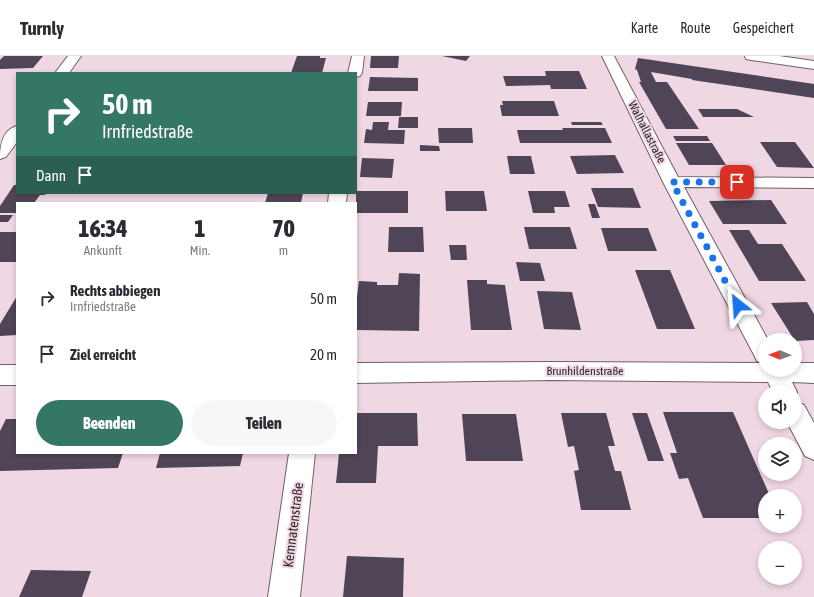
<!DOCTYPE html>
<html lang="de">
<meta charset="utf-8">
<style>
:root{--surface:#fff;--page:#f7f7f7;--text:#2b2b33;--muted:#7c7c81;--line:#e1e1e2;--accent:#357767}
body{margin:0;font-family:"Asap Condensed",sans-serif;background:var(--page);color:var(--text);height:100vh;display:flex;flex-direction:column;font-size:15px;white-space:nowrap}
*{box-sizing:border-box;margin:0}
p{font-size:13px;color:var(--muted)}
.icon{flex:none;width:22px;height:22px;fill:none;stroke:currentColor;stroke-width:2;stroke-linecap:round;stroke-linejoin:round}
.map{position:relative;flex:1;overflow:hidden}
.side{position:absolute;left:16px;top:146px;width:341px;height:252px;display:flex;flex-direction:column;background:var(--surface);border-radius:0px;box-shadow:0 2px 6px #0003}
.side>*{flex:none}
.guide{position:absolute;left:16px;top:16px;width:341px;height:122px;border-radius:0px;box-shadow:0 2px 6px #0003;background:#357767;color:#fff;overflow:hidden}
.needle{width:26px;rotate:271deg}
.controls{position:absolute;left:758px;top:277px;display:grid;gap:8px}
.controls a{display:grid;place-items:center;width:44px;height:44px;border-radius:50%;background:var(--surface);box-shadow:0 2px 6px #0003;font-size:20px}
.pin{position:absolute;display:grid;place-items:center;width:34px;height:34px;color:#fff;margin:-17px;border-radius:8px;box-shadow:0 2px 6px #0006}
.me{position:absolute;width:44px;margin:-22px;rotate:332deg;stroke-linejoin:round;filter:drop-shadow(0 0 3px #0008)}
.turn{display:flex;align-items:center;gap:14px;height:84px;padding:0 20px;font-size:18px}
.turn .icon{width:52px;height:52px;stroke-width:2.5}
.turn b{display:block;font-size:28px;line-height:34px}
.then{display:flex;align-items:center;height:38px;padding:0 20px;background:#0003;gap:8px;font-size:15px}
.eta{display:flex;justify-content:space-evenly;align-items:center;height:68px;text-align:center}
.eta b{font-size:24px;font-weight:800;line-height:28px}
.action{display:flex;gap:8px;margin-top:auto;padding:8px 20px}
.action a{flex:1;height:46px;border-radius:24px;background:var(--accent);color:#fff;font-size:16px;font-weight:800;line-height:46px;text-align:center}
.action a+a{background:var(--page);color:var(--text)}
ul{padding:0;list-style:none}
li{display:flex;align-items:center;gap:12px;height:56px;padding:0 20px}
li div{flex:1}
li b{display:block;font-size:15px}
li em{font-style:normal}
header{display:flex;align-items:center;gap:24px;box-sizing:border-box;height:56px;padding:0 20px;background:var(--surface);border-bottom:1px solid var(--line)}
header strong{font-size:19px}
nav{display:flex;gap:22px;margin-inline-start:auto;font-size:14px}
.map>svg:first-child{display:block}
</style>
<header>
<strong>Turnly</strong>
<nav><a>Karte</a><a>Route</a><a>Gespeichert</a></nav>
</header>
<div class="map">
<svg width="814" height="541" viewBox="0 0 814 541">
<rect width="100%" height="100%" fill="#f0d7e4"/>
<path fill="#4f4556" d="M4,0H43L33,12L0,13V4Z
M297,0H320V2H326L322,17H291Z
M371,0H399L398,12H370Z
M442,0H470L466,5Z
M638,2L814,28V42L692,24V23L651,16L656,26H667L699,73H666L639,26H641L637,14L635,13Z
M545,15H579L587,33H551L550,29L506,30L503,20H546Z
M370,21L418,22V35H368Z
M502,45H554L559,60H502L500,49H503Z
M368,46H402L401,60H366Z
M698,53H737L754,61H703Z
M399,61H418V72H398Z
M373,66H389L388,74H405L404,88L364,87L366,73L372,74Z
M571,66H601L603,69H572Z
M438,72H472L473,87H439Z
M562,72H605L612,87H520L517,74H563Z
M673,80H707L710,85H676Z
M760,86H795L814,112L777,111Z
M676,87H712L726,109H689Z
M420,89L439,90L440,95H420Z
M615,99L624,117L577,118L570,100Z
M507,100H531L535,118H510Z
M362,102L394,103L392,122L360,121Z
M14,129H17V137H46L45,139H40L34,147H17V157H0V150Z
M591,132H633L641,152L598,151Z
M356,135H408V157H356Z
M445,135H484L487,155H446Z
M528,135H565L570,151H554L555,157H533Z
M268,137H303L301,147H265Z
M771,144L787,168H723L709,145Z
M588,148H595L600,162H592Z
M0,159H13L8,166H0Z
M389,171H423L424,196H388Z
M524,171H570L577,193H529Z
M601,172H648L657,195H608Z
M729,174H749L758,188H782L806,225H759Z
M0,176H17V206H0Z
M449,189H466L467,204H451Z
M516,206L540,207L545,225H520Z
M635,214H670L695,273H657Z
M399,217L420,218L419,275L356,274V248L359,225L377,226V229H398Z
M467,224H487V228L505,229L512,274H471Z
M537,235L572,236L581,274L544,273Z
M17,240V279L0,280V268Z
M807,246L814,258V284L795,285L771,247Z
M663,356H733L770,440H765V462H703L688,422L679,423L670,397H677Z
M356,357H417L418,390H378L376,427H336L339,397H356Z
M561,357H606L615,390H608L615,415H621L631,454H581L574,415L579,414L574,390L568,391Z
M632,357H647L664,405H648Z
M462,358H516L523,405H466Z
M6,363H17V397H123L118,412L0,415V375Z
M160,397H243L240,410L156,412Z
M347,500L404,502L403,541H343Z
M31,514L91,515L82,541H19Z"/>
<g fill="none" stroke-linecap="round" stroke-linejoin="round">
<g stroke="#735e69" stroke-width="2">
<path id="minor" d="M68,0H81L69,17H55Z
M352,0H364L362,17L360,20L356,21V17H348Z
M602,0H614L678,121L814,122V132L684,131L768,284H765V314H795V307H814V327L792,326L797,336L795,340V336H773L768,326L550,324L356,327V307L550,306L762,307L757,305L754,299L663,126Z
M17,70V86L6,101L0,103C0,90 2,74 17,70Z
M329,137H347L346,147H328Z
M0,309H17V329H0Z
M795,345L804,349L814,367V404L805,400L787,366H795Z
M289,397H315L300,541H268Z"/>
</g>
<g stroke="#735e69" stroke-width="2">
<path id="secondary" d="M745,0H779L814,5V13L751,4L746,3Z"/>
</g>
<use href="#minor" fill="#fff" fill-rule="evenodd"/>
<use href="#secondary" fill="#fff" fill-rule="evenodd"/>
</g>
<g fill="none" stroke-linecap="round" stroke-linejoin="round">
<path stroke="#1a73e8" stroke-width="7" stroke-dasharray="0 12.6" d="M737,126H672L738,249"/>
</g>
<g text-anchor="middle" stroke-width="4" stroke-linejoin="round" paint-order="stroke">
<g font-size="12" fill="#2f262b" stroke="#f0d7e4">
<text transform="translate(647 76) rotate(63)" y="4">Walhallastraße</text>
<text x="585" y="319">Brunhildenstraße</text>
</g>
<g font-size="14" fill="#2f262b" stroke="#f0d7e4">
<text transform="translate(293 469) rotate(-83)" y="5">Kemnatenstraße</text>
</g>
</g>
</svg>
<div class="controls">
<a><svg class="needle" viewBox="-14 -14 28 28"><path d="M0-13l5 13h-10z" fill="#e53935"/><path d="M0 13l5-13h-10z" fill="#7c7c81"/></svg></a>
<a><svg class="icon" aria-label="sound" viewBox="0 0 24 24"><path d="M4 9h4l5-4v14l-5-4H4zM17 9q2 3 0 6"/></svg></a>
<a><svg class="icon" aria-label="layers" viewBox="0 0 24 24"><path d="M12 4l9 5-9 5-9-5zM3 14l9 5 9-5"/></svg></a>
<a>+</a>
<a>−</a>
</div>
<div class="pin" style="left:737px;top:126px;background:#d93025"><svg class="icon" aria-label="arrive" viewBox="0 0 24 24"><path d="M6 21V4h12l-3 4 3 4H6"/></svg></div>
<svg class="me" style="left:738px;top:249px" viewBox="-20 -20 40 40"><path d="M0-17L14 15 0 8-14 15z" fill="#1a73e8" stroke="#fff" stroke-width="4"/></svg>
<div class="guide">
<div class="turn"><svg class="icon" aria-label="right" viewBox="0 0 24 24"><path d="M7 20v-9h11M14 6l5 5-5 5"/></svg><div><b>50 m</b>Irnfriedstraße</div></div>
<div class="then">Dann<svg class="icon" aria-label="arrive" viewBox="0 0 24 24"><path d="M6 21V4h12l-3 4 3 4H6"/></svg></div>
</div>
<section class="side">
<div class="eta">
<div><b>16:34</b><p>Ankunft</p></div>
<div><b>1</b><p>Min.</p></div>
<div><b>70</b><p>m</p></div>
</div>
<ul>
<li><svg class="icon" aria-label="right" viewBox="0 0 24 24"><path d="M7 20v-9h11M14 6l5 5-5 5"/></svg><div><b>Rechts abbiegen</b><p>Irnfriedstraße</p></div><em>50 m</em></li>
<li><svg class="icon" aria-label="arrive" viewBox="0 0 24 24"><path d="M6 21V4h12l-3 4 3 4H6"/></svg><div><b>Ziel erreicht</b></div><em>20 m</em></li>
</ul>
<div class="action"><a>Beenden</a><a>Teilen</a></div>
</section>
</div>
